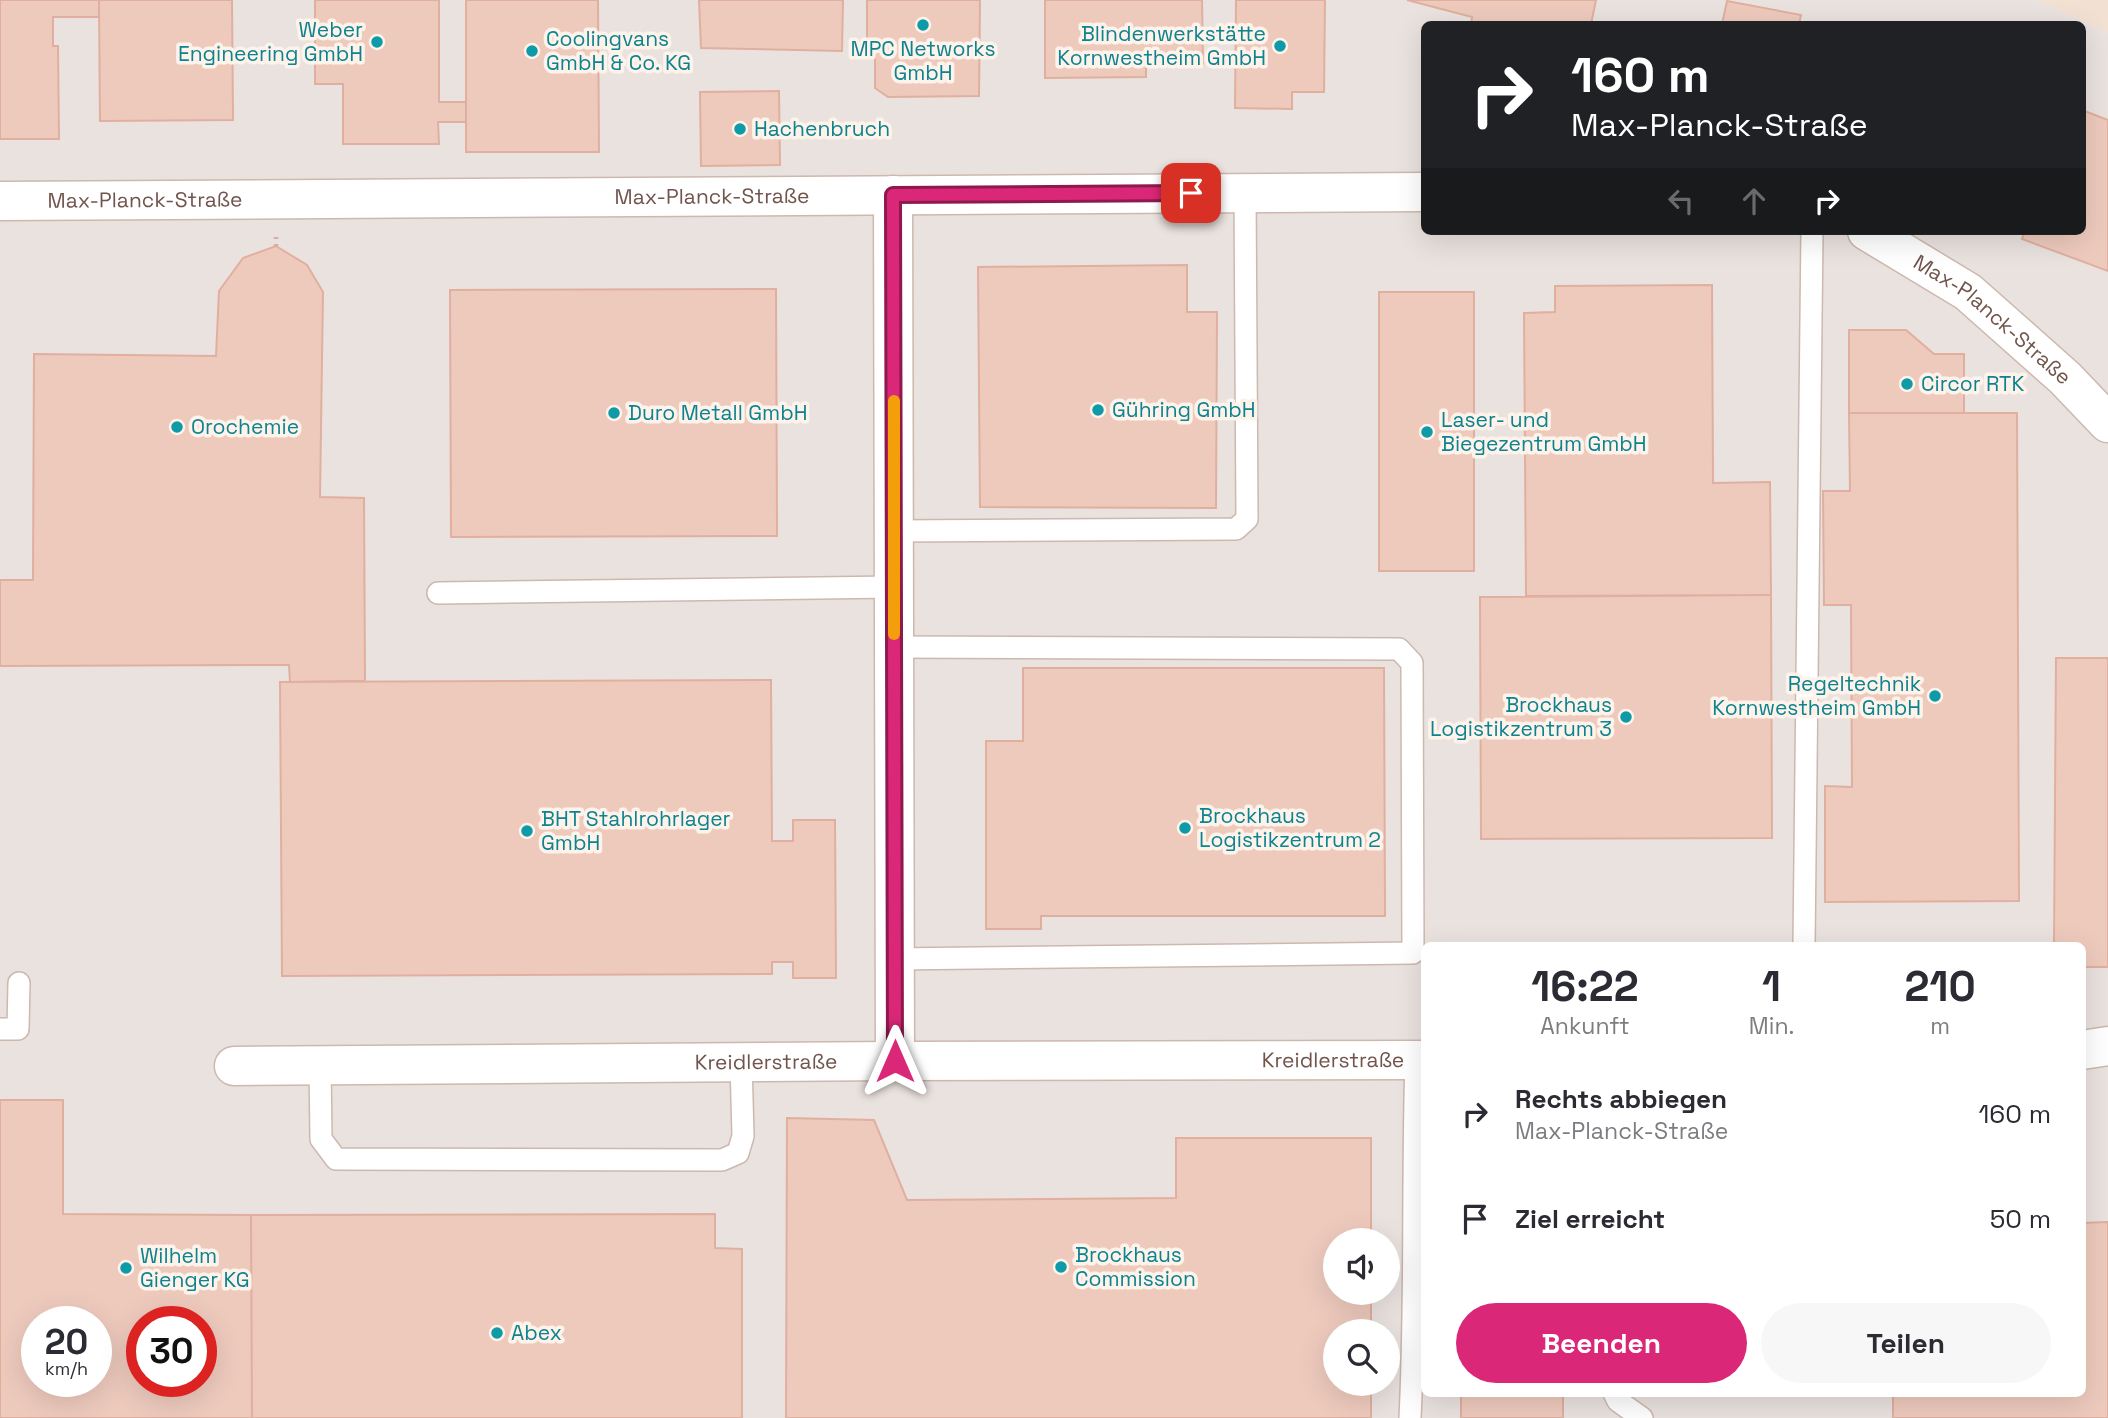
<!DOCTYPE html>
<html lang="de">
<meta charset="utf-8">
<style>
:root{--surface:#fff;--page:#f7f7f7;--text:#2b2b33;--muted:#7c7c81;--accent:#db2777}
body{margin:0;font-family:"Space Grotesk",sans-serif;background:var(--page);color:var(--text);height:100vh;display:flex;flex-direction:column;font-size:26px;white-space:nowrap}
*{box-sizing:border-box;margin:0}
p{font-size:23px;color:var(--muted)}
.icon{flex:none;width:38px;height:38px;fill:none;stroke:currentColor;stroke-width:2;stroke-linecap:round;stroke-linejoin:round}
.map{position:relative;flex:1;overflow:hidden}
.drawer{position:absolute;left:1421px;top:942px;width:665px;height:455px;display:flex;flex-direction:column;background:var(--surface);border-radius:10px;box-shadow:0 7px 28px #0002}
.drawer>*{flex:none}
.top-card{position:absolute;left:1421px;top:21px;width:665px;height:214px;border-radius:10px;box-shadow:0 7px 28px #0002;background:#202124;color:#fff;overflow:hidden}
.fabs{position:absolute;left:1323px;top:1228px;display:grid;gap:14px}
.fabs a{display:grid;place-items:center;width:77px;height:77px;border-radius:50%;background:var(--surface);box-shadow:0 7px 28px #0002;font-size:35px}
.speed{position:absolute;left:21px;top:1306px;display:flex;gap:14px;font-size:35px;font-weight:700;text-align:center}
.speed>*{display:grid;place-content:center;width:91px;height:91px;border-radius:50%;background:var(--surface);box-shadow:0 7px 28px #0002;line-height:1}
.speed small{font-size:18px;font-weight:400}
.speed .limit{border:10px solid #d22;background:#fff;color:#111}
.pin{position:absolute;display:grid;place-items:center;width:60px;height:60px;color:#fff;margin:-30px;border-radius:14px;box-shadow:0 4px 10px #0006}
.me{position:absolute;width:77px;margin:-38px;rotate:0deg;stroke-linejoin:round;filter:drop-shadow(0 0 5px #0008)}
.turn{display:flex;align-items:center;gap:24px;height:147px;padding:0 35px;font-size:32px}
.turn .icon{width:91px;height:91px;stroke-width:2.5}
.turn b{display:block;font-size:49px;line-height:60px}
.lanes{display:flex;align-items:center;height:66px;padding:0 35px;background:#0003;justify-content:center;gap:35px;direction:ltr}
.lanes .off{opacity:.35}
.eta{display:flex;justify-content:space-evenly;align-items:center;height:119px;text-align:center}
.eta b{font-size:42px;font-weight:700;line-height:49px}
.action{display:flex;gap:14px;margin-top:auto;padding:14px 35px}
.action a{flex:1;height:80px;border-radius:42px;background:var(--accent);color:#fff;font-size:28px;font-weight:700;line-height:80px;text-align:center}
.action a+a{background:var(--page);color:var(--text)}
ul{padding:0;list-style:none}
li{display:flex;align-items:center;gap:21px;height:105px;padding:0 35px}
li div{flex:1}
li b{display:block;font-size:26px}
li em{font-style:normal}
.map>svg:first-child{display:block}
</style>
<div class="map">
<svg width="2108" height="1418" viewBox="0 0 2108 1418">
<rect width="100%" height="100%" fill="#fbefe4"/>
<path fill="#f2e0d3" d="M2038,0H2108V33Z"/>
<path fill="#eae2de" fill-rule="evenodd" d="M0,0H2038L2108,33V1418H0ZM1424,24H2082V231H1424ZM1424,945H2082V1393H1424ZM1335,1241H1388V1293H1335ZM37,1321H96V1381H37ZM142,1321H201V1381H142ZM1335,1332H1388V1384H1335Z"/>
<path fill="#eecabd" stroke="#e0af9f" stroke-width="2" fill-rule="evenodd" d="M0,0H99V17H53V46H58L59,139H0Z
M99,0H232L233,120L100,121Z
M315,0H439V102H466V122H438L439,144H343V84H315Z
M466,0H598L599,152H466Z
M699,0H843L842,51L701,48Z
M867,0H980L979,96L888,97L875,88V56L867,51Z
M1045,0H1202L1203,64L1146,65V77L1045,78Z
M1236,0H1325L1324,92H1292V109L1235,108Z
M1407,0H1596L1591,24H1471L1472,17Z
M1727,1L1801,15L1799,24H1722Z
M779,91L780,165L701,166L700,92Z
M2082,110L2108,120V271L2022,239L2025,231H2082Z
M276,246L307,265L323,292L320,497L364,498L365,681L290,682L289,665L0,666V580H33L34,354L216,356L219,291L243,258Z
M1187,265V312H1217L1216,508L980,507L978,267Z
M1712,285L1713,483L1770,482L1771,595L1526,596L1524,313L1555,312V286Z
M776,289L777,536L451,537L450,290Z
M1379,292H1474V571H1379Z
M1849,330H1906L1934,354H1964V413H1849Z
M1849,413H2017L2019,901L1825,902V786L1852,787L1851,605H1824L1823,491H1850Z
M1771,595L1772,838L1481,839L1480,597Z
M2056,658H2108V967H2082V945H2054Z
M1023,668H1384L1385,916H1041V929H986V741H1023Z
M771,680L772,841H793V820H835L836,978H793V962H772V974L282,976L280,682Z
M0,1100H63V1214L251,1215L252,1418H0ZM37,1321H96V1381H37ZM142,1321H201V1381H142Z
M787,1118L874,1120L907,1200L1176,1198V1138H1371V1241H1335V1293H1371V1332H1335V1384H1371V1418H786Z
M715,1214V1248L742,1249V1418H252L251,1215Z
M2108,1222V1418H1893V1393H2082V1223Z
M1461,1393H1563V1418H1461Z"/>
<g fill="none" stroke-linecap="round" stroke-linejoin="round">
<g stroke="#cdb8ae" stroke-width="24">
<path id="lane" d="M894,531L1236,529L1247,519L1245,192
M438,593L894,587
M894,647L1399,649L1412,663L1413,953L894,959
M1804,945L1812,231
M0,1029H18L19,983
M320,1065L321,1139L336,1159L722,1160L738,1153L743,1136L741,1062
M1614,1393L1618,1401L1642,1418
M1410,1418C1416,1299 1412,1180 1416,1060"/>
</g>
<g stroke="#cdb8ae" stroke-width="41">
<g id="street">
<path d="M893,195L895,1061"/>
<path id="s1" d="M0,201L1424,192"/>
<path id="s2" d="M1867,231L1968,292L2065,378L2108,423"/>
<path d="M2082,1050L2108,1046"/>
<path id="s3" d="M234,1066L895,1061L1424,1060"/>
</g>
</g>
<path stroke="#d3aea1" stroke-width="4.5" stroke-dasharray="2 5" stroke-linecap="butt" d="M276,246V234"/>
<use href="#lane" stroke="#fff" stroke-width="21"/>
<use href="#street" stroke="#fff" stroke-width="38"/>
</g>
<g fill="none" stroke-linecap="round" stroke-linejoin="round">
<g stroke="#8e194d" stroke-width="18">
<path id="route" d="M895,1061L893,195L1191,193"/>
</g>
<use href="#route" stroke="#db2777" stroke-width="12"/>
<path stroke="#f59e0b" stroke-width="12" d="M894,401V634"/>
</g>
<g fill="#0f9aa8" stroke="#fef3ea" stroke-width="2.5">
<circle cx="923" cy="25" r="7"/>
<circle cx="377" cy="42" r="7"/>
<circle cx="1280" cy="46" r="7"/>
<circle cx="532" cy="51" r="7"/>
<circle cx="740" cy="129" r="7"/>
<circle cx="1907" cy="384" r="7"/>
<circle cx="1098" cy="410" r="7"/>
<circle cx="614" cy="413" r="7"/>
<circle cx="177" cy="427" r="7"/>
<circle cx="1427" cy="432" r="7"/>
<circle cx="1935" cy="696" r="7"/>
<circle cx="1626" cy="717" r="7"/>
<circle cx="1185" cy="828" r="7"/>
<circle cx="527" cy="831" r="7"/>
<circle cx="1061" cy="1267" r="7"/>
<circle cx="126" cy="1268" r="7"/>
<circle cx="497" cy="1333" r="7"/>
</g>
<g text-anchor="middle" stroke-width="7" stroke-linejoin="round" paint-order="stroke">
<g font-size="21" fill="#0d838f" stroke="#fef3ea" text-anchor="start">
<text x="363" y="37" text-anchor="end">Weber<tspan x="363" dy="24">Engineering GmbH</tspan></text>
<text x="1266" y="41" text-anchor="end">Blindenwerkstätte<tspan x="1266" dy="24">Kornwestheim GmbH</tspan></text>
<text x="546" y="46">Coolingvans<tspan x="546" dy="24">GmbH &amp; Co. KG</tspan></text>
<text x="923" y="56" text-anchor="middle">MPC Networks<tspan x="923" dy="24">GmbH</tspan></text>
<text x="754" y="136">Hachenbruch</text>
<text x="1921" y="391">Circor RTK</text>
<text x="1112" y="417">Gühring GmbH</text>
<text x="628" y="420">Duro Metall GmbH</text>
<text x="1441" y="427">Laser- und<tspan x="1441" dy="24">Biegezentrum GmbH</tspan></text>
<text x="191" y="434">Orochemie</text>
<text x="1921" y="691" text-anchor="end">Regeltechnik<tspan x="1921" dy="24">Kornwestheim GmbH</tspan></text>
<text x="1612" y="712" text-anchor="end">Brockhaus<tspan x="1612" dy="24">Logistikzentrum 3</tspan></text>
<text x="1199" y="823">Brockhaus<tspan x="1199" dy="24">Logistikzentrum 2</tspan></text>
<text x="541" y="826">BHT Stahlrohrlager<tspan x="541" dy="24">GmbH</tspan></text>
<text x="1075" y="1262">Brockhaus<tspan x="1075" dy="24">Commission</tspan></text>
<text x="140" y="1263">Wilhelm<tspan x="140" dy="24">Gienger KG</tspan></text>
<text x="511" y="1340">Abex</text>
</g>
<g font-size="21" fill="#71544b" stroke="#fef3ea">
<text dy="7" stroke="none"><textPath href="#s1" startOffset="712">Max-Planck-Straße</textPath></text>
<text dy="7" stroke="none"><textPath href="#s1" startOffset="145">Max-Planck-Straße</textPath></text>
<text dy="7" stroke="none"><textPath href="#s2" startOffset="154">Max-Planck-Straße</textPath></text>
<text dy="7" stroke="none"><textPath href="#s3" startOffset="1099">Kreidlerstraße</textPath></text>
<text dy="7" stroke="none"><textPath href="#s3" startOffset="532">Kreidlerstraße</textPath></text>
</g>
</g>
</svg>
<div class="fabs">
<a><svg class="icon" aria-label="sound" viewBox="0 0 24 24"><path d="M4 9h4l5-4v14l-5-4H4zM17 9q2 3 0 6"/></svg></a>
<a><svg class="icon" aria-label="search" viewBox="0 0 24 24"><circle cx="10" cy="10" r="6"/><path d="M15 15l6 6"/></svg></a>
</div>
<div class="speed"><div>20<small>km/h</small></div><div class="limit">30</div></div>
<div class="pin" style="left:1191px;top:193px;background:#d93025"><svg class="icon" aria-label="arrive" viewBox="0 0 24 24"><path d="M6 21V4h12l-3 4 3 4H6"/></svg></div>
<svg class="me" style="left:895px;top:1061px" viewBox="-20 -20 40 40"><path d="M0-17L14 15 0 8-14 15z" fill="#db2777" stroke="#fff" stroke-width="4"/></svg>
<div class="top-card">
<div class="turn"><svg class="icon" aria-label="right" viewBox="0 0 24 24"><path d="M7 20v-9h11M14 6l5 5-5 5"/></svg><div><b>160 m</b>Max-Planck-Straße</div></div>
<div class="lanes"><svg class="icon off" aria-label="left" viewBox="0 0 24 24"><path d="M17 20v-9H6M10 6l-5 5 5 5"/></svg><svg class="icon off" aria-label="ahead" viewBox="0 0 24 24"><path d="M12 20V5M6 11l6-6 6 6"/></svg><svg class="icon" aria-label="right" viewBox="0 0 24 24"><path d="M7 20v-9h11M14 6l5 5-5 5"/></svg></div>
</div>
<section class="drawer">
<div class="eta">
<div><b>16:22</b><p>Ankunft</p></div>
<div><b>1</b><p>Min.</p></div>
<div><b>210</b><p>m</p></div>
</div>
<ul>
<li><svg class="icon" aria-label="right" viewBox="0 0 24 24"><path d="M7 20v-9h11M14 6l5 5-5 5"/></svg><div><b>Rechts abbiegen</b><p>Max-Planck-Straße</p></div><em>160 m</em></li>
<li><svg class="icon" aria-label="arrive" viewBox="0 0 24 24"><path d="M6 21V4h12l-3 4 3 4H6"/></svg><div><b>Ziel erreicht</b></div><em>50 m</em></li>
</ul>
<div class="action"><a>Beenden</a><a>Teilen</a></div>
</section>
</div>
